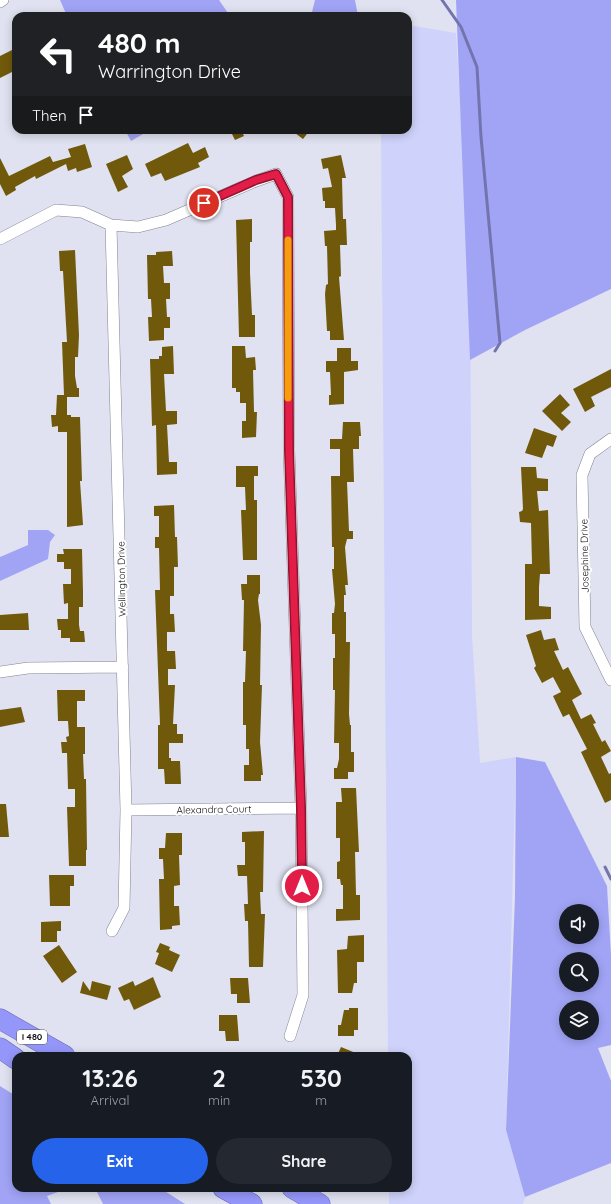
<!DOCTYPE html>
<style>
:root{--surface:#171b24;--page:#242831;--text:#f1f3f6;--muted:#9ea1a6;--accent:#2563eb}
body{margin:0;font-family:Quicksand,sans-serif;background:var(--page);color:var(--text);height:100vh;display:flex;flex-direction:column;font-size:15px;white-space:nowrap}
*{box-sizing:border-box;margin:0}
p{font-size:13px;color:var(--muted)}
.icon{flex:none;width:22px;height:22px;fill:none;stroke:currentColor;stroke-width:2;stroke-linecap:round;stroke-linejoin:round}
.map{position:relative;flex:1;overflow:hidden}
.drawer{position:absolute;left:12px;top:1052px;width:400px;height:140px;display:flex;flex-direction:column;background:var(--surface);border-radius:12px;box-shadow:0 2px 10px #0003}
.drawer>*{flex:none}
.guide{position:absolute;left:12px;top:12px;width:400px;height:122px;border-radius:12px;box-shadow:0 2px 10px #0003;background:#202124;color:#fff;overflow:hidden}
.tools{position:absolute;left:559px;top:904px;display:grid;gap:8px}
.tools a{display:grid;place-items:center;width:40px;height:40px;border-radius:50%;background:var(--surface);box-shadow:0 2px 10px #0003;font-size:20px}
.pin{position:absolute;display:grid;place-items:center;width:34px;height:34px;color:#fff;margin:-17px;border:2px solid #fff;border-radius:50%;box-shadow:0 1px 4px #0007}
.me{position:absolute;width:44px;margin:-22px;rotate:0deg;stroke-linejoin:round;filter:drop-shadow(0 0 3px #0008)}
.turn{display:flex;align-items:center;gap:14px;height:84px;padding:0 20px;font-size:18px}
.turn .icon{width:52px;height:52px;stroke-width:2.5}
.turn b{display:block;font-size:28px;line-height:34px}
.then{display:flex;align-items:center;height:38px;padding:0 20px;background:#0003;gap:8px;font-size:15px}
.eta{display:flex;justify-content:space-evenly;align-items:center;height:68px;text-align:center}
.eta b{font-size:24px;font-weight:700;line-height:28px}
.cta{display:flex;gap:8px;margin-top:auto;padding:8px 20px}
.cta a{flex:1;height:46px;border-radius:24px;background:var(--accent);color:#fff;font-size:16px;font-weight:700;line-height:46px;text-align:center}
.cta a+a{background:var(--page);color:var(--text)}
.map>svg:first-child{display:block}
</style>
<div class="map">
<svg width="611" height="1204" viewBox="0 0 611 1204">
<rect width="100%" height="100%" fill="#e0e2f1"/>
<path fill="#cfd2fa" d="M408,25L456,33L470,264L472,635L480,763L516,757L506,1130L525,1197L523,1204H389V1188H408V1056H388L381,130H408Z"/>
<path fill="#a1a4f5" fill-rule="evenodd" d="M60,0H219L230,16H67Z
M315,0H355L358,16H311Z
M456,0H611V289L525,330L470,360Z
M125,130H150L131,141Z
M28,530H48L55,535L50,542L48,559L0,581V557L28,545Z
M516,757L545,762L607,886L611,955V1045L598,1048L611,1081V1163L525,1197L506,1130L515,897ZM566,911H592V937H566ZM566,959H592V985H566ZM566,1007H592V1033H566Z
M0,1086L16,1096V1188H69L47,1196L51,1204H0Z
M95,1188H160L185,1204H103Z"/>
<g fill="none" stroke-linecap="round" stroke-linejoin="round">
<path stroke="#7274ae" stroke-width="3" d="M442,0L461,27L477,67L481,137L500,343L495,351
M605,867L611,879"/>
</g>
<path fill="#71590b" d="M16,48V70L0,78V56Z
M230,130H241L244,136L235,140Z
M291,130H310L303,139Z
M188,143L193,153L205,147L209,157L198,163L200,167L165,181L161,173L151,177L145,164Z
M85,144L92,167L77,172L76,168L68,171L66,164L36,179L35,176L15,187L16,190L6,196L0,184V158L9,176L50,156L53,162L71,157L68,149Z
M127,155L133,169L122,176L128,187L118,192L106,164Z
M341,155L346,178H342L343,219H346L347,245H340L341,276L339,277L344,340H330V331H327L325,294L326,285L328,284L327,246H325L324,231L336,230V225L335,208H325V201H323L322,188L332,187L328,168L323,169L321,159Z
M252,219V242H250V273L252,315H255V337H239L236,220Z
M75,250L79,335L78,357H75V376L77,388H79V397H67V415H71V417H80L82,481H80L83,525L67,527V432H58V426L52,427L51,415H56L57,395H64L62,342H67L63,271H60L59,251Z
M172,251L173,266H163L164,283H170V299H166L167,317H170V328H164V340L149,341L148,317H152L151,299H148L147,255H156V252Z
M173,346L174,374H164L166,411H177V424L167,425L169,462H177V474L157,475L156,425L152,426L150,359H159V356H162V347Z
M232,346H245L246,358L255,357L256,370H253L254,412H257L256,437L242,438V421H246V403H240V392H236V388H232Z
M337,348H351V361H358V370L344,372V404L329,405V395H331L330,372H326V361H337Z
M611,369V387L591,397L595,406L585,412L573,389Z
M560,394L570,405L561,413L571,422L562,431L542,411Z
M343,422H360L361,436H359V449H353L354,482H347L349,531H353V539H347L345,547L348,585H345L346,595H344V612H346V642H350L349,714L350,725H351V752H354V772H348V779H334V768H337L339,759V743H334L335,690H333V658H335V634H332V613H334L335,604L332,569H334V547H332L331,476H340V449H330V439H342Z
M534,428L557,436L553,447L547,445L542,458L525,453Z
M236,466H258V476H254V500H257V560H243L241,510H246L245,487H236Z
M521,467H536L537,478L548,479V491H537L539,511L548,510L550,574H540L539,587V606L551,607V619L525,620V564H532L531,523L520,522L519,512L522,511L523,509Z
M174,505L175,537H177L178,567H174V596H170V614H174L175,632H167V651H175L176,669H168V685H175L173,724H177V734H183V743H169V758H171V761H180L181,784H165L164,769H158V725H160L155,590H160L159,548H155V537H159V516H154V506Z
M63,549H82L83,592V607H79V625L80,631H84L85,642H70V638H61V630H58L57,619H68V603L64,604L63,584H71V569H64V562H57V554H64Z
M247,575H260V594H259L258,600L261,625L260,685H262L260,742L263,775H261V781H244V765H249V749H246V725H243V682H245L246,651H243L244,600H242L241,584H247Z
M28,613L29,630H0V615Z
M541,630L544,640L555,638L559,650L554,651L563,670L568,667L582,694L572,700L581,719L591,714L596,723L593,724L602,742L605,740L611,751L601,757L609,774L611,773V800L605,803L581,752L587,749L569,714L563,717L553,696L561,692L553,677L542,683L534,668L536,666L526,635Z
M57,690H85V701H77V727H85V754H83L84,779H86L87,850H86V866H69L67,807H75V789H68L67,753H62L61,742H67L66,737L69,736L68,721H58Z
M21,707L25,722L0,727V710Z
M341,788H356L359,852H355L356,895H360V920L336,921V909H343V885H341L340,879H337V862L340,861V838H336V802H342Z
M0,804H6L9,837H0Z
M264,831L263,892H260L261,914H265L263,967H249L248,921H245L244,904H248L247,876H238L237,865H245V842H242V832Z
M166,833H182V855H179L180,885L174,886V906H179L180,925L172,926V929L160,930L159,879H164L163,859H159V848H165Z
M49,875H74V886H70V906H50Z
M61,921V931H57V942H41V922Z
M364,935V962H357V983H354L352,993H338L337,950L347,949L348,936Z
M160,943L170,947L169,950L180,955L172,972L155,964L159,953L156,952Z
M59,945L77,972L62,983L43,956Z
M153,977L161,997L134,1010L129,999L124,1001L118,988L133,981L135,986Z
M230,978H248L250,1003H237V994H231Z
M83,981L90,991L92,981L111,986L107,1000L80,993Z
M349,1008H358V1030H354V1036H338V1025H341L344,1010H349Z
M219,1015H237L239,1041H226L225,1031H219Z
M341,1047L363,1056H337Z"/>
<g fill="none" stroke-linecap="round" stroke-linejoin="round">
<g stroke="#828391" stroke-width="12">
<path id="street" d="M0,2L3,0
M111,225L126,810L124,908L112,931
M0,239L56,210L82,212L111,225L138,227L166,220L256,181L276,174L288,197L289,450L301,808L303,995L290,1036
M611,439L590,454L582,475L585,627L611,680
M0,672L28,668L123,667
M126,810L301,808"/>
</g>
<g stroke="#6767aa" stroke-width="21">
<path id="highway" d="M0,1019L65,1056
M0,1048L16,1059
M223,1188L252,1204
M292,1188L320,1204"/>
</g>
<use href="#street" stroke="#fff" stroke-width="11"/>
<use href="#highway" stroke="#9596fa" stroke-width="20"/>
</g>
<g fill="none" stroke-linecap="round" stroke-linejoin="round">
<g stroke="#92132f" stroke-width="10">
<path id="route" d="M204,203L256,180L276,174L288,197L289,450L301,808L302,886"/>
</g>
<use href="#route" stroke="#e11d48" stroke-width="7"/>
<path stroke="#f59e0b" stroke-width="7" d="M288,240V398"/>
</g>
<g text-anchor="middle" stroke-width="4" stroke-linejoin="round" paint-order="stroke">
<rect fill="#fff" stroke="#58585c" stroke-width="1" x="17" y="1030" width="30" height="14" rx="3"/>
<g font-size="9" font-weight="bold" fill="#111116">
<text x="32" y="1040">I 480</text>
</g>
<g font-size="10" fill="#111116" stroke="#fff">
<text transform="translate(584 556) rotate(-91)" y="4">Josephine Drive</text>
<text transform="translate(121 579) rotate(-91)" y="4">Wellington Drive</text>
<text transform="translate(214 809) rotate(-1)" y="4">Alexandra Court</text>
</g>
</g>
</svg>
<div class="tools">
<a><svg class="icon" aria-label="sound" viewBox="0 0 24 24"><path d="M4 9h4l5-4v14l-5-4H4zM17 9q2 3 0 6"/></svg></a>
<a><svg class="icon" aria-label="search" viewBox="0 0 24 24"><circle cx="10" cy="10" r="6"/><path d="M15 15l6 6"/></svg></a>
<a><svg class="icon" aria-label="layers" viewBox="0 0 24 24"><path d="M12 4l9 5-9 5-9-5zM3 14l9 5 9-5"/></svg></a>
</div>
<div class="pin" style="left:204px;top:203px;background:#d93025"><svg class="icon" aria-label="arrive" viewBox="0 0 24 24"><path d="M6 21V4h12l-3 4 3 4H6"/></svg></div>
<svg class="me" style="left:302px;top:886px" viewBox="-20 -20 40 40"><circle r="17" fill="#e11d48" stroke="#fff" stroke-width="3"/><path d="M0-11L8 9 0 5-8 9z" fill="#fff"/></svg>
<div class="guide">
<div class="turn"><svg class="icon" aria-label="left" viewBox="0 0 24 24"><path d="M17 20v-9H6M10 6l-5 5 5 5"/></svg><div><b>480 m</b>Warrington Drive</div></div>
<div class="then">Then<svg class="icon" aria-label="arrive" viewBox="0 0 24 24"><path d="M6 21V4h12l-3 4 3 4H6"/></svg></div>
</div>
<section class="drawer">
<div class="eta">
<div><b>13:26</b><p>Arrival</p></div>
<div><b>2</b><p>min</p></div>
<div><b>530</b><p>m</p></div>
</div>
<div class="cta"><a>Exit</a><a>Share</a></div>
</section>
</div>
